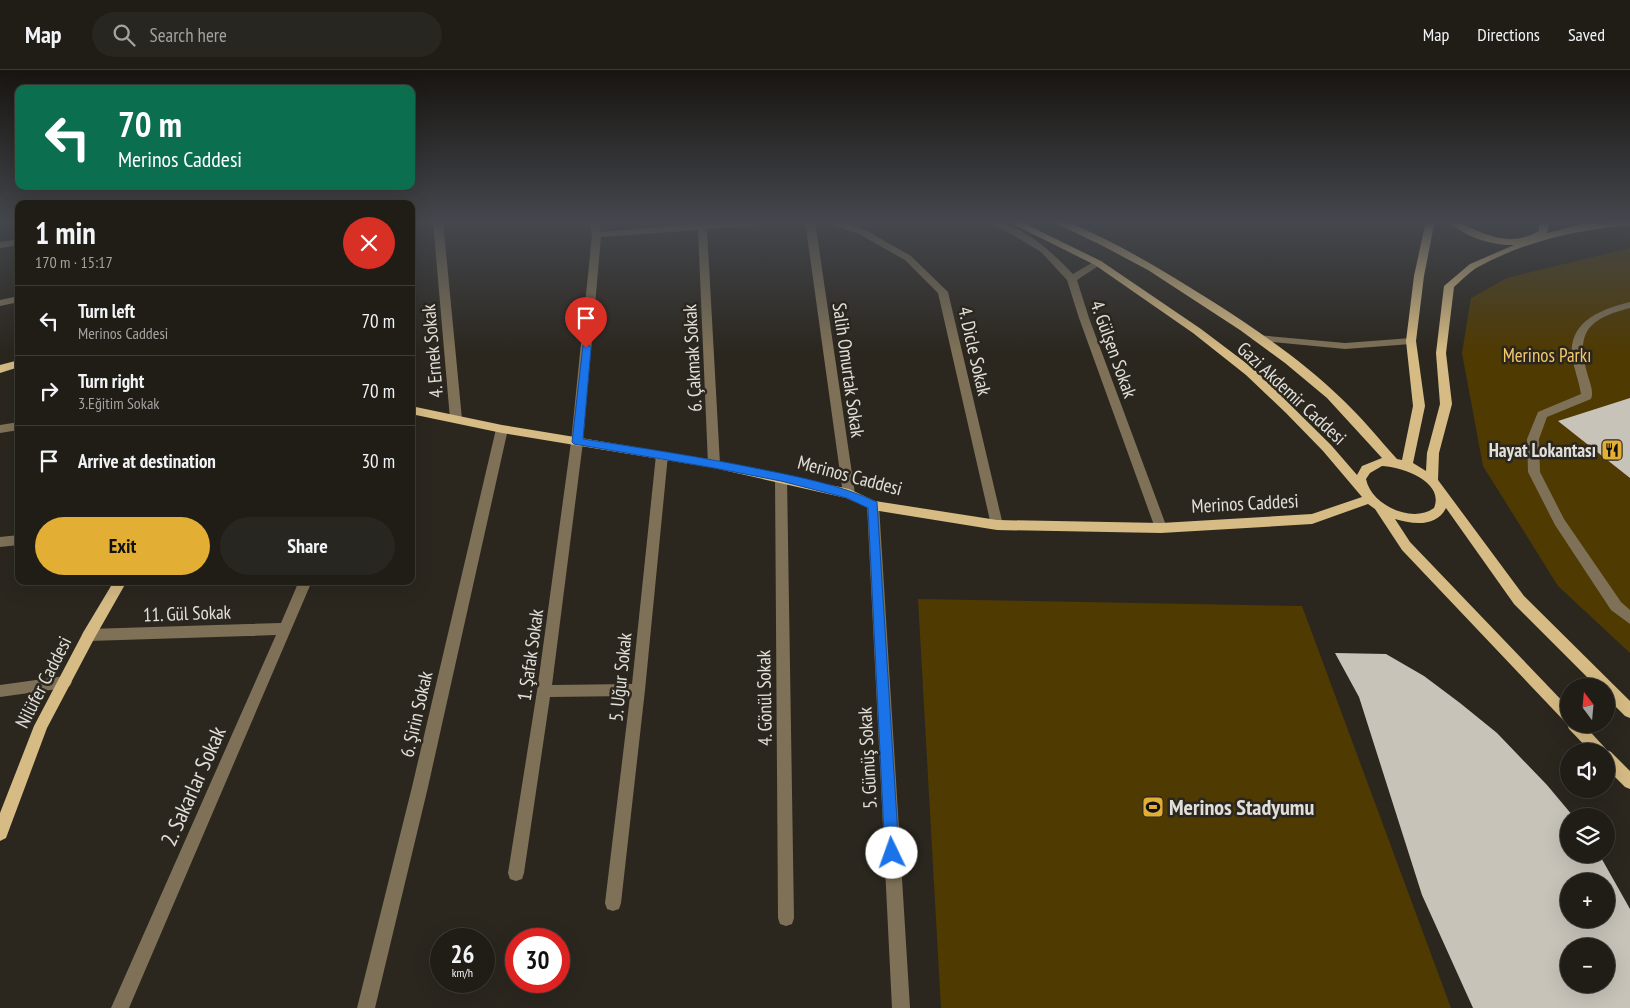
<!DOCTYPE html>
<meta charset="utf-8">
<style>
:root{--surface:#201d17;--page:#282620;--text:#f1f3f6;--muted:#a2a2a1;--line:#3d3b36;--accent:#e2af34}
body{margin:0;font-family:"PT Sans Narrow",sans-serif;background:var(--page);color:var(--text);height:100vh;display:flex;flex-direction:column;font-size:19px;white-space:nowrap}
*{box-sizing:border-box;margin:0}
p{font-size:16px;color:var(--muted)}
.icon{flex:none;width:28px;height:28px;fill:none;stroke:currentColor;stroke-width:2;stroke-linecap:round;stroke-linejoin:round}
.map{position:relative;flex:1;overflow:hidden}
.sheet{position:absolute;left:15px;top:130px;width:400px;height:385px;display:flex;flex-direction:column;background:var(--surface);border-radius:10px;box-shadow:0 5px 20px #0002,0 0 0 1px var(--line)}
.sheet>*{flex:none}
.banner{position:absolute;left:15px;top:15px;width:400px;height:105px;border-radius:10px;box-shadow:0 5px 20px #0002,0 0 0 1px var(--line);background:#0b6e4f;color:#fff;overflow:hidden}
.needle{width:32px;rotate:344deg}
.tools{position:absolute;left:1560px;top:608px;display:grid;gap:10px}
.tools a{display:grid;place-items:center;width:55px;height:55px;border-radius:50%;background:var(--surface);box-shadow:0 5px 20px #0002,0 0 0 1px var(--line);font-size:25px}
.speed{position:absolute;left:430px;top:858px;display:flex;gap:10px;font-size:25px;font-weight:700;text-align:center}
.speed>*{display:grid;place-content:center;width:65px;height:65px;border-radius:50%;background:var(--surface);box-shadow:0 5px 20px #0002,0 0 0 1px var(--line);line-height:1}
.speed small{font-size:12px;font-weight:400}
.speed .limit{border:8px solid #d22;background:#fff;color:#111}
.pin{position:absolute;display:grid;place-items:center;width:42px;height:42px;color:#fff;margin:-51px -21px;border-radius:50% 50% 50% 0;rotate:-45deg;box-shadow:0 0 5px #0007}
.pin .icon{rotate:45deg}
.me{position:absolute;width:55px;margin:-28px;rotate:357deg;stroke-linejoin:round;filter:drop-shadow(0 0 4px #0008)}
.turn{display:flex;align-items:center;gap:18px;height:105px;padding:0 20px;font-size:22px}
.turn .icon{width:65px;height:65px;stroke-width:2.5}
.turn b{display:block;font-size:35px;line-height:42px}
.round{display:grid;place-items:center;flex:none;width:52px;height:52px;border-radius:26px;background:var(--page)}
.headline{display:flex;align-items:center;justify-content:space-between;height:85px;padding:0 20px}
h1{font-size:30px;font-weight:700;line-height:38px}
.button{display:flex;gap:10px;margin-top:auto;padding:10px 20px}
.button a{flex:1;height:58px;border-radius:30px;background:var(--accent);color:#111;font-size:20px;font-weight:700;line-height:58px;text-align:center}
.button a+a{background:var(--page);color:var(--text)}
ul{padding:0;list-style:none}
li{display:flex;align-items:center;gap:15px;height:70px;padding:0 20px;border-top:1px solid var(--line)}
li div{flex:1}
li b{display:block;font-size:19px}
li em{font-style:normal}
header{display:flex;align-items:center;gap:30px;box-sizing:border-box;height:70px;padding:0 25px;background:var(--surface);border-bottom:1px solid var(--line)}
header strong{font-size:24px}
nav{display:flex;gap:28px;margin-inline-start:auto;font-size:18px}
.search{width:350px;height:45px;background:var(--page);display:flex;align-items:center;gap:12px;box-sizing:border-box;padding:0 18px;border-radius:28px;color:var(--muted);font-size:19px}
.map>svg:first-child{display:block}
</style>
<header>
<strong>Map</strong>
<div class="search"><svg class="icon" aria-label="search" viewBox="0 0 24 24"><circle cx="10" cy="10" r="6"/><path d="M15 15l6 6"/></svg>Search here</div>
<nav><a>Map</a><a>Directions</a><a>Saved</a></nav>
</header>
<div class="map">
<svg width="1630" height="938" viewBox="0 0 1630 938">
<rect width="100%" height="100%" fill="#2b271f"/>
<path fill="#4f3a02" d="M1630,178V583L1558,516L1483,396L1462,283L1471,228L1507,208Z
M918,529L1302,536L1451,938H941Z"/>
<path fill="#c8c3b9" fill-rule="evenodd" d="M1630,328V408L1558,351Z
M1335,583L1386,584L1424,606L1460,633L1497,663L1547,715L1573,746H1569V784H1599L1630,839V938H1473L1422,825L1359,627ZM1569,811H1606V849H1569ZM1569,876H1606V914H1569Z"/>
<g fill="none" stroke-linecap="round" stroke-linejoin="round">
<path fill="#7e7157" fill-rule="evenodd" d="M433,151H443L462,349L456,353L450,349Z
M589,151H599L601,162L698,154L697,151H707V154L783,151L778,154L707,159L720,394L714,398L708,394L698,160L601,167L583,372L552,615L632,614L656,385L662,381L668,385L645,620L621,833L619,839L613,841L607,839L605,833L630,626L550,627L524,803L522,809L516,811L510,809L508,803L537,621L571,372L592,165Z
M805,151H815L855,424L853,427H845L843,424Z
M821,151H840L865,160L911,186L948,222L1003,455L1001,458H993L991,455L938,223L905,190L859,164Z
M982,151C1019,151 1049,179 1073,204L1095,191H1101L1103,193L1077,210L1089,248L1167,458L1165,461H1157L1155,458L1079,248L1067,210L1041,182L1010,163Z
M19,169V175L0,178V172Z
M19,226V232L0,236V230Z
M1630,232V238C1587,249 1575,263 1588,306C1590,313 1594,322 1591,329L1547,347L1539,369L1540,402L1564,449L1621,532L1630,540V554L1611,540L1555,455L1528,402L1527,369L1538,342L1581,324C1579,311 1574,299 1572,287C1568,251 1602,239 1630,232Z
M1257,265L1345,273L1411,268L1416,271L1411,274L1345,279L1253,270L1252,268Z
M19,352V360L0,363V355Z
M502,355L508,359L428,717L375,938H357L412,717L496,359Z
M781,403L787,407L794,848L792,854L786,856L780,854L778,848L775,407Z
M873,430L877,432L879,435L910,938H892L867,435L869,432Z
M19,465V475L0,477V467Z
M299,511H312L129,938H111L276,565L89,571L84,569L82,565L84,561L89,559L281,553Z
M65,606L70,608L72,612L70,616L65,618L0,627V615Z"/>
<path fill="#d6bb84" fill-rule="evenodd" d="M1007,151H1019L1101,191L1201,259L1254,299L1331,375L1357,405L1362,396L1382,388L1327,328L1285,293L1240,260L1148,200L1101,175L1051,151H1064L1072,154C1122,175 1169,204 1215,233C1260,262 1305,293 1343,330C1362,348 1379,369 1397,389L1402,390L1413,336L1406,271L1414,206L1425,155L1428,151H1438L1434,155L1424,206L1416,271L1425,336L1413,393L1426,401L1427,383L1440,334L1436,283L1444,216L1470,194L1514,175C1492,176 1463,166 1448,151C1461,151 1467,157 1478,161C1498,170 1519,173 1539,161V155L1537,151H1547L1549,155L1547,163L1583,154L1630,151V155C1574,161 1528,170 1478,197C1469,202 1461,211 1454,217L1446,283L1452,334L1439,383L1438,410L1524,526L1630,631V648L1625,646L1606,627V616H1596L1514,534L1446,438C1436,458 1412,454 1395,449L1410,472L1569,638V654H1583L1607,680L1611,682L1630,701V719L1625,717L1606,698V681H1590L1569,659L1567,654L1402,480L1375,439L1368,434L1312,454L1161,463L997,460L873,440L846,428L714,398L502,363L411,344V336L502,355L714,390L849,419L875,431L997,450L1161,453L1312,444L1362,427L1323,381L1286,343L1246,305L1193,263L1095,195ZM1382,396C1401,397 1445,411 1434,438C1412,454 1371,435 1366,409L1370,403Z
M19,290V297L0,303V295Z
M114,511H127L94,569L47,658L6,768L0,771V743L34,656L84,561Z"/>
</g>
<linearGradient id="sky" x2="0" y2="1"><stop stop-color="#181511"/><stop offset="0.54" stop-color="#44474d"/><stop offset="1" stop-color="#44474d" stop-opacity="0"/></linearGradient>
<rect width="1630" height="282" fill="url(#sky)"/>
<path fill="#1a73e8" stroke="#114b97" d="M583,275H589L591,278L583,369C642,378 701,387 760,399C800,407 840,415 877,432L899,783L897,788L892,790L887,788L885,783L868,438L847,428L781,411L714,398L574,374L572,372Z"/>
<defs>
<g id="restaurant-square" transform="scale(1.125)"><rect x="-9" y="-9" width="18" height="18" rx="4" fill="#e2af34" stroke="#2b271f"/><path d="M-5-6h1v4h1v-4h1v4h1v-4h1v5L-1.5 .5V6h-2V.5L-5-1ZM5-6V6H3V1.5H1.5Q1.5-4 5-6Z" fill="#111"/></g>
<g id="stadium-square" transform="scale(1.125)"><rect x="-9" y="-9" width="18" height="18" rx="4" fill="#e2af34" stroke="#2b271f"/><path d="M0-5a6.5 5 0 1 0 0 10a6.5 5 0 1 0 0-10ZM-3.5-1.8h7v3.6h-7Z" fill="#111"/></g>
</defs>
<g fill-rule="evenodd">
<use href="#restaurant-square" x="1612" y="380"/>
<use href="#stadium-square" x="1153" y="737"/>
</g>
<g text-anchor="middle" stroke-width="5" stroke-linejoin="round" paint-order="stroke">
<g font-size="19" fill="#e1dfda" stroke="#2b271f">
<text transform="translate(1114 279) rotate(70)" y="7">4. Gülşen Sokak</text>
<text transform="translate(432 281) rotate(-95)" y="7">4. Ernek Sokak</text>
<text transform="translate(975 281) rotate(77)" y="7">4. Dicle Sokak</text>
<text transform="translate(692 288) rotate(-93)" y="7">6. Çakmak Sokak</text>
<text transform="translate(849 300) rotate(82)" y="7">Salih Omurtak Sokak</text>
<text transform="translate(1292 323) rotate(43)" y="7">Gazi Akdemir Caddesi</text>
<text transform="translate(850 405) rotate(15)" y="7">Merinos Caddesi</text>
<text transform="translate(1245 433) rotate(-3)" y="7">Merinos Caddesi</text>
<text transform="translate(187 543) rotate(-2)" y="7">11. Gül Sokak</text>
<text transform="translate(530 585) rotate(-82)" y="7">1. Şafak Sokak</text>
<text transform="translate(620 607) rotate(-84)" y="7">5. Uğur Sokak</text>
<text transform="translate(43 612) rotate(-63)" y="7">Nilüfer Caddesi</text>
<text transform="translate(764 628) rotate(-91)" y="7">4. Gönül Sokak</text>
<text transform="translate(416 644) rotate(-77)" y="7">6. Şirin Sokak</text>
<text transform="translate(867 688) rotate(-93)" y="7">5. Gümüş Sokak</text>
</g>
<g font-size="19" fill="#f4c86b" stroke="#2b271f">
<text x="1547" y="292">Merinos Parkı</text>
</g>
<g font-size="19" font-weight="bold" fill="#e1dfda" stroke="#2b271f" text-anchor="end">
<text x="1596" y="387">Hayat Lokantası</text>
</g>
<g font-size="22" fill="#e1dfda" stroke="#2b271f">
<text transform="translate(193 716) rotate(-66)" y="8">2. Sakarlar Sokak</text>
</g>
<g font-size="22" font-weight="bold" fill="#e1dfda" stroke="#2b271f" text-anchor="start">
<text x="1169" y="745">Merinos Stadyumu</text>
</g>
</g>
</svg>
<div class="tools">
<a><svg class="needle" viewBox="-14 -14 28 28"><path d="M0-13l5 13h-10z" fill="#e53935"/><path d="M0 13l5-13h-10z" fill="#a2a2a1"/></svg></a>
<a><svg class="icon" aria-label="sound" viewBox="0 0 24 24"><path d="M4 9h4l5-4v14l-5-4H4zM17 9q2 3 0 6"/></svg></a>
<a><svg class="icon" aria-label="layers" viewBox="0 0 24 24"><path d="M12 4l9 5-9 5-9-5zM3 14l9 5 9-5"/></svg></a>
<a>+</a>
<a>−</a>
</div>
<div class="speed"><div>26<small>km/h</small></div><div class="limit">30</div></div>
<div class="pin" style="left:586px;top:278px;background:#d93025"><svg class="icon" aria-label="arrive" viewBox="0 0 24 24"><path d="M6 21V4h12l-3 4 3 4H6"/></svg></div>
<svg class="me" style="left:892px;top:783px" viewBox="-20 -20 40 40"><circle r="19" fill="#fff"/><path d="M0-13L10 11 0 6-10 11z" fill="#1a73e8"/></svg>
<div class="banner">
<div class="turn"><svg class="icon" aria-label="left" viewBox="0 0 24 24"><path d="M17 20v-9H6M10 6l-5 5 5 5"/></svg><div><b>70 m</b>Merinos Caddesi</div></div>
</div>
<section class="sheet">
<div class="headline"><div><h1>1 min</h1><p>170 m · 15:17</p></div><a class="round" style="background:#d93025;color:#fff"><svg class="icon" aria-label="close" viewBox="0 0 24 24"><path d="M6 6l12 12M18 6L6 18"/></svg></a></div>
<ul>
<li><svg class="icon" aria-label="left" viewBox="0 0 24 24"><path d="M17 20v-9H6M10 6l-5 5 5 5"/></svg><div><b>Turn left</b><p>Merinos Caddesi</p></div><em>70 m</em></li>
<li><svg class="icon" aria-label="right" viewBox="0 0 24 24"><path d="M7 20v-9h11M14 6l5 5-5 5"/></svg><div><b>Turn right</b><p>3.Eğitim Sokak</p></div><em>70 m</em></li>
<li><svg class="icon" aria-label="arrive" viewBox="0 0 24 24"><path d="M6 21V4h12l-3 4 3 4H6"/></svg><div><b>Arrive at destination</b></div><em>30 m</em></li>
</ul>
<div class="button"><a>Exit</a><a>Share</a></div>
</section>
</div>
